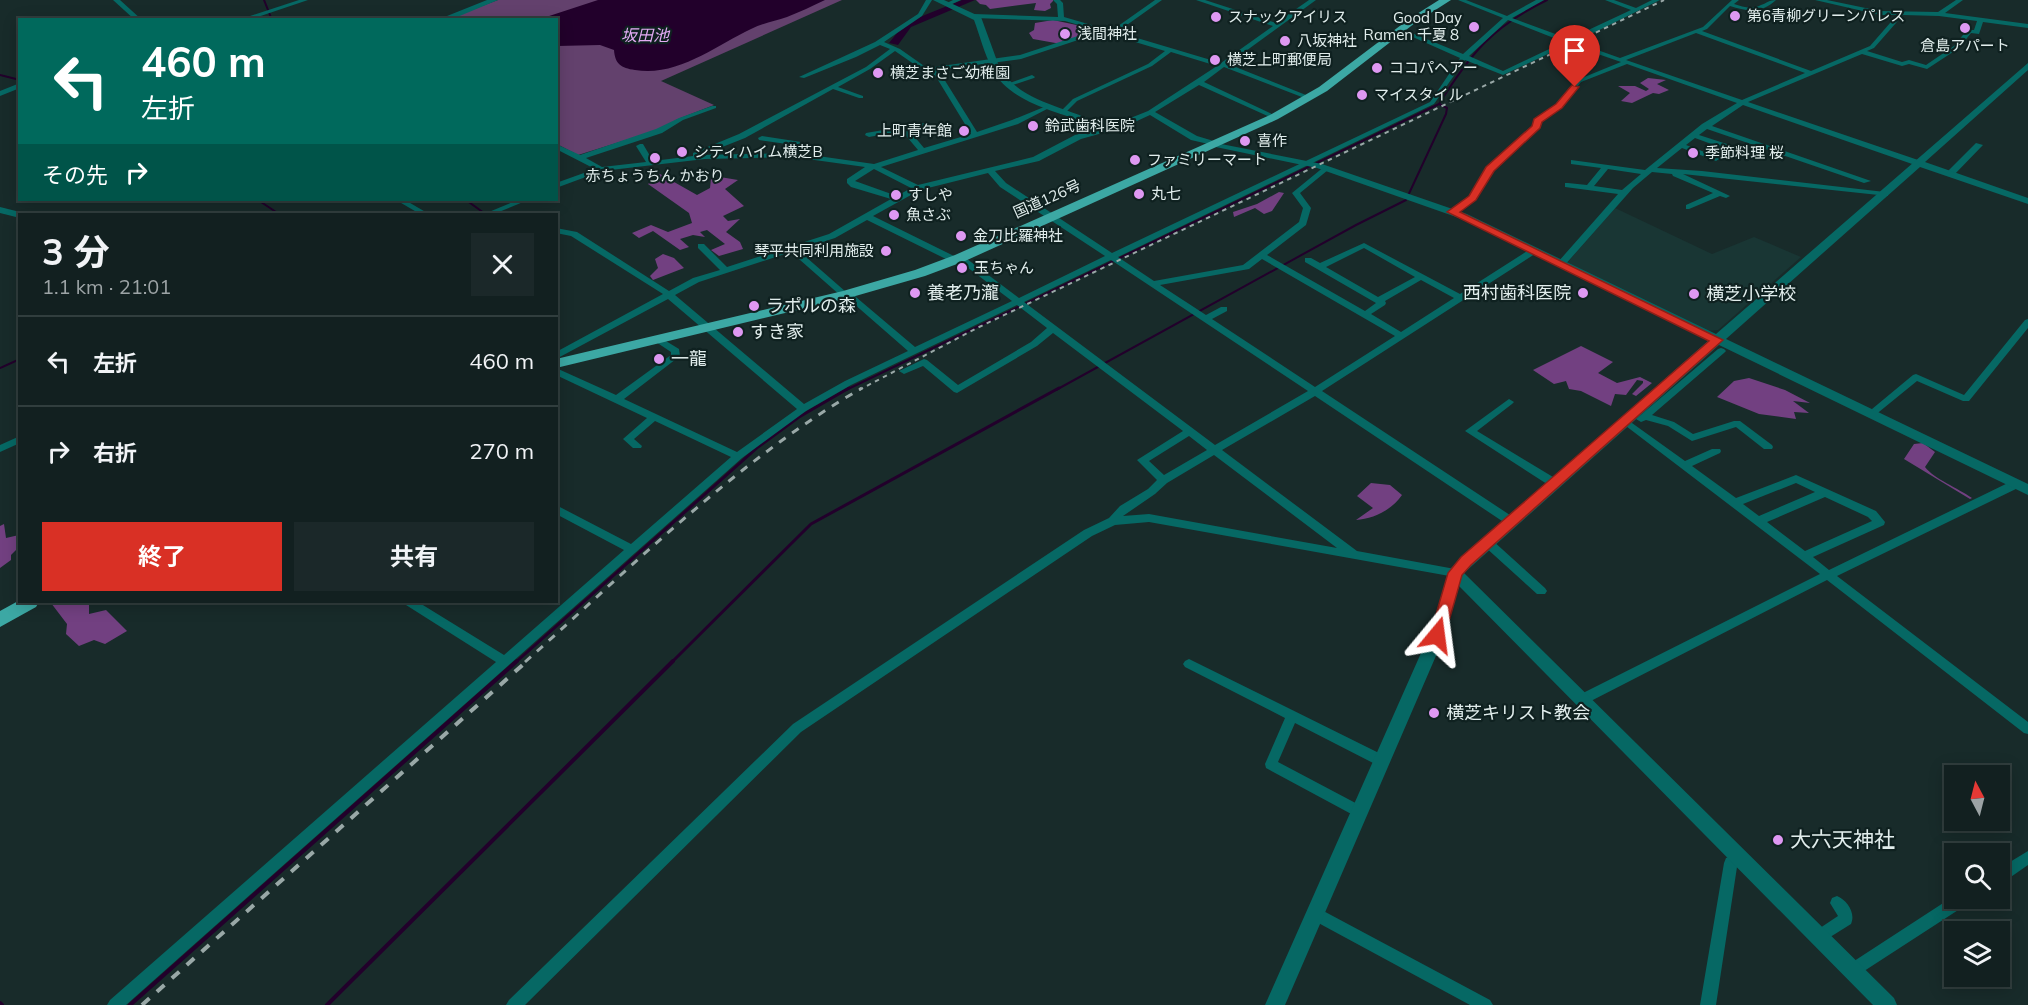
<!DOCTYPE html>
<html lang="ja">
<meta charset="utf-8">
<style>
:root{--surface:#122020;--page:#1b2829;--text:#f1f3f6;--muted:#9ca3a5;--line:#313e3e;--accent:#d93025}
body{margin:0;font-family:Mulish,"Noto Sans JP",sans-serif;background:var(--page);color:var(--text);height:100vh;display:flex;flex-direction:column;font-size:22px;white-space:nowrap}
*{box-sizing:border-box;margin:0}
p{font-size:20px;color:var(--muted)}
.icon{flex:none;width:33px;height:33px;fill:none;stroke:currentColor;stroke-width:2;stroke-linecap:round;stroke-linejoin:round}
.map{position:relative;flex:1;overflow:hidden}
.details{position:absolute;left:18px;top:213px;width:540px;height:390px;display:flex;flex-direction:column;background:var(--surface);border-radius:0px;box-shadow:0 3px 15px #0003,0 0 0 2px var(--line)}
.details>*{flex:none}
.top-card{position:absolute;left:18px;top:18px;width:540px;height:183px;border-radius:0px;box-shadow:0 3px 15px #0003,0 0 0 2px var(--line);background:#00695c;color:#fff;overflow:hidden}
.needle{width:39px;rotate:353deg}
.controls{position:absolute;left:1944px;top:765px;display:grid;gap:12px}
.controls a{display:grid;place-items:center;width:66px;height:66px;border-radius:0px;background:var(--surface);box-shadow:0 3px 15px #0003,0 0 0 2px var(--line);font-size:30px}
.pin{position:absolute;display:grid;place-items:center;width:51px;height:51px;color:#fff;margin:-62px -26px;border-radius:50% 50% 50% 0;rotate:-45deg;box-shadow:0 0 6px #0007}
.pin .icon{rotate:45deg}
.me{position:absolute;width:66px;margin:-33px;rotate:16deg;stroke-linejoin:round;filter:drop-shadow(0 0 4px #0008)}
.turn{display:flex;align-items:center;gap:21px;height:126px;padding:0 24px;font-size:27px}
.turn .icon{width:78px;height:78px;stroke-width:2.5}
.turn b{display:block;font-size:42px;line-height:51px}
.then{display:flex;align-items:center;height:57px;padding:0 24px;background:#0003;gap:12px;font-size:22px}
.round{display:grid;place-items:center;flex:none;width:63px;height:63px;border-radius:0px;background:var(--page)}
.headline{display:flex;align-items:center;justify-content:space-between;height:102px;padding:0 24px}
h1{font-size:36px;font-weight:700;line-height:45px}
.cta{display:flex;gap:12px;margin-top:auto;padding:12px 24px}
.cta a{flex:1;height:69px;border-radius:0px;background:var(--accent);color:#fff;font-size:24px;font-weight:700;line-height:69px;text-align:center}
.cta a+a{background:var(--page);color:var(--text)}
ul{padding:0;list-style:none}
li{display:flex;align-items:center;gap:18px;height:90px;padding:0 24px;border-top:2px solid var(--line)}
li div{flex:1}
li b{display:block;font-size:22px}
li em{font-style:normal}
.map>svg:first-child{display:block}
</style>
<div class="map">
<svg width="2028" height="1005" viewBox="0 0 2028 1005">
<rect width="100%" height="100%" fill="#182b2a"/>
<path fill="#193634" d="M1615,208L1712,254L1754,237L1801,257L1718,330L1707,331L1567,263Z"/>
<path fill="#63416d" d="M498,0H842L661,81L714,105L678,119L658,130L578,155L557,144L556,20H445Z"/>
<path fill="#724081" d="M976,0H1053V1L1050,4L1051,8L1045,11L1034,10L1036,3L990,9L986,5L980,4Z
M1053,20L1100,30L1061,44L1033,39L1029,33L1034,30L1035,23Z
M1648,78L1666,80L1657,84L1669,90L1659,94L1653,93L1632,103L1621,101L1630,93L1618,86H1635L1646,91L1649,89L1640,83Z
M660,174L697,195L710,188L711,179L720,177L738,180L725,189L744,206L723,216L728,221L740,219L726,232L740,242L743,249L719,256L711,250L725,244L707,230L700,232L705,237L693,235L680,239L689,247L680,250L653,231L639,238L632,233L651,225L668,232L692,223L689,213L648,184Z
M1279,192L1284,193L1272,211L1264,214L1255,208L1234,217L1233,212L1257,204Z
M663,254L674,258L684,268L653,280L650,276L658,268L655,259Z
M1581,346L1613,362L1598,373L1617,383L1640,377L1652,383L1636,396L1632,394L1643,383V381L1637,380L1626,395L1615,394L1611,406L1581,391L1569,389L1566,381L1554,384L1533,370Z
M1749,378L1785,390L1810,403L1793,401L1809,413L1794,412L1796,419L1759,414L1717,397L1734,381Z
M1923,443L1935,452L1925,467C1934,479 1958,488 1972,498L1970,499L1904,459L1914,444Z
M1371,483L1390,485L1402,495C1392,510 1373,519 1356,520L1373,508L1357,496Z
M4,524L6,538L19,535V547L11,555V560L0,568V526Z
M53,602L73,604L89,602V614L106,610L127,631L105,644L94,640L79,646L66,634L67,624L51,603Z"/>
<path fill="#22002b" d="M598,0H825C812,6 800,12 787,17C775,21 763,23 751,29C715,46 678,77 635,70C621,68 615,64 614,50L600,45L557,46L556,20L540,19Z"/>
<g fill="none" stroke-linecap="round" stroke-linejoin="round">
<path stroke="#22002b" stroke-width="2" d="M264,0L272,20
M0,75L20,80
M258,200L279,214
M466,200L484,213
M0,368L20,359
M846,390L1439,104C1471,53 1492,27 1547,0
M1056,390L1356,225L1406,200L1446,114L1447,108L1439,104"/>
<path stroke="#22002b" stroke-width="3" d="M516,662L758,447L799,417L849,388
M672,662L811,524L1059,388"/>
<path stroke="#22002b" stroke-width="4" d="M0,1003L2,1005
M130,1005L517,661
M327,1005L673,661"/>
<path fill="#22002b" fill-rule="evenodd" d="M962,0H975L911,27L898,45L889,43L905,23Z"/>
<path fill="#066864" fill-rule="evenodd" d="M113,0H120L142,20H135Z
M299,0H308L249,20H238Z
M926,0H932L922,16L884,42L900,49L927,68L1020,55L1096,30L1065,21L974,18L971,16L974,14L1058,17L1057,4L1053,0H1060L1063,3L1064,17L1102,28H1107L1111,31L1155,0H1162L1117,32L1221,63L1273,26L1196,0H1205L1276,23L1309,0H1316L1228,64L1311,97V99H1307L1224,67L1204,82L1276,116V118H1272L1199,85L1155,112L1197,136L1217,142V146L1191,140L1150,115L1124,127L1081,139L1039,161L995,171L1006,183L1112,253L1430,102L1460,58L1397,30L1402,29L1463,54L1503,18L1458,0H1466L1507,16L1536,0H1544L1512,18L1569,39L1631,10L1605,0H1614L1636,8L1652,0H1660L1575,42L1620,58L1703,27L1732,0H1739L1734,4C1743,7 1752,10 1761,5C1767,3 1769,0 1776,0C1762,13 1748,12 1730,6L1707,29L1702,31L1811,71L1870,46L1897,15H1880L1815,0H1827L1880,11L1938,12L1956,0H1963L1945,13L2028,24V28L1983,22L1979,34L1971,33L1959,48L1927,69L1909,64L1902,66L1862,54L1748,102L1921,161V165H1915L1743,105L1712,126L1871,181L1864,183L1707,129L1699,135L1733,146V150L1716,161L1682,148L1657,168L1702,171L1885,192H1888V196L1683,174L1730,196L1726,198L1720,196L1689,209H1686V205L1713,193L1673,176L1672,174L1652,172L1633,188L1564,266H1558V262L1618,194L1565,187V183H1568L1587,185L1601,168L1571,164V160L1645,170L1702,124L1737,103L1627,64L1581,82L1561,107L1541,122L1540,128L1493,171L1475,200L1455,214H1449V210L1469,196L1487,168L1533,125L1535,120L1557,105L1577,80L1621,62L1569,44L1503,75L1465,60L1434,104L1118,257L1154,281L1243,265L1299,222L1303,208L1292,193L1325,166L1329,168L1328,170L1300,193L1311,208L1306,225L1267,255L1365,311L1376,303L1305,262V258H1311L1320,263L1364,243L1460,294L1532,248H1538V252L1322,391L1516,519L1517,522L1516,525H1508L1315,396L1222,450L1357,551L1455,569L1459,570L1461,573L1459,576L1455,577L1149,522L1115,525L1092,536L801,732L525,1005H506L509,1000L793,724L1084,530L1109,518L1120,506L1148,489L1157,480L1137,460L1183,431L1053,333L1037,346L957,393L954,392L923,366L904,374L899,371L924,359L927,360L958,385L1031,342L1047,328L1017,305L851,385L806,411L742,458L126,1005H107L110,1000L496,662L406,605L405,602H418L504,655L624,550L556,514V505L631,544L731,457L655,421L634,439L642,446L641,448H633L623,439L647,418L556,375V368L616,395L671,355V352L653,340L655,338H661L679,349L680,356L624,399L737,452L797,409L668,299L556,359V352L663,294L571,236L556,233V228L577,232L669,291L693,278L720,270L698,248V244H704L727,267L829,234L891,199L851,187L847,183V179L865,167L793,157L705,159L602,171L556,188V183L595,169L556,149V144L580,155L656,129L679,118L712,106H716V108L683,120L662,133L586,158L602,167L646,162L636,146L640,144H643L653,161L693,156V153L739,134L866,67L890,49L880,45L856,57L804,78L799,77L875,42L918,14ZM1903,15L1939,16L1977,21L1974,30H1967L1954,46L1926,65L1909,60L1902,62L1867,51L1874,48ZM1508,20L1564,42L1503,71L1469,56ZM1102,32L1165,51L1148,64L1073,99L1060,112V114H1064L1077,101L1152,66L1171,52L1217,66L1148,111L1118,123L1075,135L1033,157L918,185L881,167L1018,124L1049,108L1044,107L1012,120L977,132L944,79L937,70L1021,59ZM1696,33L1805,73L1742,100L1626,60ZM895,51L924,71H931L938,80L971,134L924,148L909,130L924,127V123L866,133L865,135L869,137L902,131L918,150L874,164L797,153L802,144L801,142L762,136L758,138L759,140L794,145L790,153L702,155L745,138L833,89L859,98H863V96L838,87L870,69ZM1695,138L1725,149L1715,156L1686,145ZM874,169L911,188L897,196L855,181ZM1608,169L1641,174L1622,190L1594,186ZM988,173L1000,187L1105,256L1019,298L963,256L956,257L873,216L920,190ZM867,220L952,262L959,261L1012,301L915,347L850,292H846L798,250L835,238ZM1364,248L1415,277L1378,297L1326,267ZM791,252L841,296H845L908,351L845,381L804,404L675,295L699,282ZM1262,259L1395,336L1315,387L1212,319L1227,311V307H1221L1206,315L1160,285L1249,269ZM1111,260L1308,391L1215,445L1024,302ZM1421,280L1454,298L1401,332L1371,314L1385,305L1386,303L1385,301ZM1189,436L1207,450L1164,475L1149,461ZM1214,455L1337,548L1149,514L1123,516L1155,494L1167,483Z
M953,0H961L950,5L945,4Z
M1032,75L1035,77L1034,78L1010,86L1007,84Z
M20,83V88L0,96V91Z
M1976,143L1983,145L1953,176H1947V172Z
M396,200H405L429,214H420Z
M518,200H528L494,214H484Z
M2028,319V328L1969,401H1963L1917,381L1874,416L1871,417L1866,414L1913,375L1916,374L1964,395L2025,320Z
M1721,348L1724,349L1726,351L1724,353L1652,415L1674,422L1693,434L1734,421H1740L1772,445L1773,447L1772,449H1764L1736,427L1692,441L1668,426L1646,420L1641,422L1636,419L1718,349Z
M1509,399L1514,402L1512,404L1477,431L1558,480L1559,483L1558,486H1550L1465,431Z
M1625,418L1685,461L1712,449H1720L1721,451L1720,453L1692,466L1736,498L1796,475L1876,511L1885,522L1884,525L1813,557L1829,570L2012,481H2020L2021,484L2020,487L1837,576L2028,722V734L2024,733L1827,580L1587,703L1583,704L1579,703L1577,699L1579,695L1820,574L1622,423L1620,421L1622,419ZM1796,483L1815,492L1759,516L1743,504ZM1825,497L1868,517L1872,521L1805,551L1767,522Z
M20,436V443L0,452V445Z
M1488,539L1492,540L1545,588L1547,591L1545,594H1537L1484,546L1483,543L1484,540Z
M1189,659L1387,757L1388,761L1387,765L1382,767L1377,765L1295,723L1278,762L1365,808L1367,812L1365,816L1360,818L1355,816L1266,768L1265,764L1285,718L1185,667L1183,664L1185,661Z
M2028,851V865L2005,881L2000,882V868Z
M1741,852L1746,853L1748,858L1746,863L1737,867L1716,1005H1700L1724,863L1726,858Z
M1837,896C1847,900 1856,913 1851,924L1819,944L1814,942L1812,937L1814,932L1838,916L1830,903L1832,898Z
M1954,896V898H1971L1969,903L1858,975L1853,977L1848,975L1846,970L1848,965Z
M1316,907L1490,1000L1493,1005H1470L1311,919L1309,914L1311,909Z"/>
<path fill="#066864" fill-rule="evenodd" d="M487,0H498L450,20H437Z
M933,0H944L981,17L1000,69C1025,106 1072,106 1106,128V132C1097,133 1083,122 1073,118C1045,109 1005,97 992,68C984,53 980,36 974,20Z
M2028,63V70L1925,162L2028,198V204L1920,167L1726,339L2028,484V495L1719,345L1464,573L1894,998L1897,1005H1873L1459,586L1445,635L1285,1005H1265L1429,635L1450,569L1709,340L1459,218L1317,168L1211,146V142L1322,164L1467,214L1716,334Z
M0,207L24,213L25,214H20V218L0,213Z"/>
<path fill="#3ca8a4" fill-rule="evenodd" d="M1439,0H1451L1415,23L1327,91L1278,119L965,261L925,276L852,297L556,368V359L843,291L915,270L955,255L1270,115L1319,87L1409,19Z
M20,600V602H39L36,607L0,627V611Z"/>
<path stroke="#99a8a7" stroke-width="2" stroke-dasharray="4.5 4.5" stroke-linecap="butt" d="M859,390L977,328L1664,0"/>
<path stroke="#99a8a7" stroke-width="3" stroke-dasharray="8 8" stroke-linecap="butt" d="M525,662C633,566 736,461 862,388"/>
<path stroke="#99a8a7" stroke-width="4" stroke-dasharray="10 10" stroke-linecap="butt" d="M142,1005L527,661"/>
</g>
<path fill="#d93025" stroke="#8d1f18" stroke-width="1.5" d="M1572,85L1579,87L1562,108L1542,122L1540,128L1494,171L1476,200L1460,212L1723,340L1471,565L1462,575L1445,635L1443,639H1432L1430,635L1448,573L1461,557L1709,341L1447,212L1469,196L1486,167L1532,126L1534,119L1556,104Z"/>
<g fill="#de98f2" stroke="#0f2120" stroke-width="2">
<circle cx="1735" cy="16" r="6"/>
<circle cx="1216" cy="17" r="6"/>
<circle cx="1474" cy="27" r="6"/>
<circle cx="1965" cy="28" r="6"/>
<circle cx="1065" cy="34" r="6"/>
<circle cx="1285" cy="41" r="6"/>
<circle cx="1215" cy="60" r="6"/>
<circle cx="1377" cy="68" r="6"/>
<circle cx="878" cy="73" r="6"/>
<circle cx="1362" cy="95" r="6"/>
<circle cx="1033" cy="126" r="6"/>
<circle cx="964" cy="131" r="6"/>
<circle cx="1245" cy="141" r="6"/>
<circle cx="682" cy="152" r="6"/>
<circle cx="1693" cy="153" r="6"/>
<circle cx="655" cy="158" r="6"/>
<circle cx="1135" cy="160" r="6"/>
<circle cx="1139" cy="194" r="6"/>
<circle cx="896" cy="195" r="6"/>
<circle cx="894" cy="215" r="6"/>
<circle cx="961" cy="236" r="6"/>
<circle cx="886" cy="251" r="6"/>
<circle cx="962" cy="268" r="6"/>
<circle cx="915" cy="293" r="6"/>
<circle cx="1583" cy="293" r="6"/>
<circle cx="1694" cy="294" r="6"/>
<circle cx="754" cy="306" r="6"/>
<circle cx="738" cy="332" r="6"/>
<circle cx="659" cy="359" r="6"/>
<circle cx="1434" cy="713" r="6"/>
<circle cx="1778" cy="840" r="6"/>
</g>
<g text-anchor="middle" stroke-width="4.5" stroke-linejoin="round" paint-order="stroke">
<g font-size="15" fill="#e1edec" stroke="#0f2120" text-anchor="start">
<text x="1747" y="21">第6青柳グリーンパレス</text>
<text x="1228" y="22">スナックアイリス</text>
<text x="1462" y="23" text-anchor="end">Good Day<tspan x="1462" dy="17">Ramen 千夏８</tspan></text>
<text x="1077" y="39">浅間神社</text>
<text x="1297" y="46">八坂神社</text>
<text x="1965" y="51" text-anchor="middle">倉島アパート</text>
<text x="1227" y="65">横芝上町郵便局</text>
<text x="1389" y="73">ココパヘアー</text>
<text x="890" y="78">横芝まさご幼稚園</text>
<text x="1374" y="100">マイスタイル</text>
<text x="1045" y="131">鈴武歯科医院</text>
<text x="952" y="136" text-anchor="end">上町青年館</text>
<text x="1257" y="146">喜作</text>
<text x="694" y="157">シティハイム横芝B</text>
<text x="1705" y="158">季節料理 桜</text>
<text x="1147" y="165">ファミリーマート</text>
<text x="655" y="181" text-anchor="middle">赤ちょうちん かおり</text>
<text x="1151" y="199">丸七</text>
<text x="908" y="200">すしや</text>
<text x="906" y="220">魚さぶ</text>
<text x="973" y="241">金刀比羅神社</text>
<text x="874" y="256" text-anchor="end">琴平共同利用施設</text>
<text x="974" y="273">玉ちゃん</text>
</g>
<g font-size="15" fill="#e1edec" stroke="#0f2120">
<text transform="translate(1047 199) rotate(-24)" y="5">国道126号</text>
</g>
<g font-size="16" font-style="italic" fill="#e3abf4" stroke="#0f2120">
<text x="645" y="41">坂田池</text>
</g>
<g font-size="18" fill="#e1edec" stroke="#0f2120" text-anchor="start">
<text x="927" y="299">養老乃瀧</text>
<text x="1571" y="299" text-anchor="end">西村歯科医院</text>
<text x="1706" y="300">横芝小学校</text>
<text x="766" y="312">ラポルの森</text>
<text x="750" y="338">すき家</text>
<text x="671" y="365">一龍</text>
<text x="1446" y="719">横芝キリスト教会</text>
</g>
<g font-size="21" fill="#e1edec" stroke="#0f2120" text-anchor="start">
<text x="1790" y="847">大六天神社</text>
</g>
</g>
</svg>
<div class="controls">
<a><svg class="needle" viewBox="-14 -14 28 28"><path d="M0-13l5 13h-10z" fill="#e53935"/><path d="M0 13l5-13h-10z" fill="#9ca3a5"/></svg></a>
<a><svg class="icon" aria-label="search" viewBox="0 0 24 24"><circle cx="10" cy="10" r="6"/><path d="M15 15l6 6"/></svg></a>
<a><svg class="icon" aria-label="layers" viewBox="0 0 24 24"><path d="M12 4l9 5-9 5-9-5zM3 14l9 5 9-5"/></svg></a>
</div>
<div class="pin" style="left:1575px;top:87px;background:#d93025"><svg class="icon" aria-label="arrive" viewBox="0 0 24 24"><path d="M6 21V4h12l-3 4 3 4H6"/></svg></div>
<svg class="me" style="left:1437px;top:635px" viewBox="-20 -20 40 40"><path d="M0-17L14 15 0 8-14 15z" fill="#d93025" stroke="#fff" stroke-width="4"/></svg>
<div class="top-card">
<div class="turn"><svg class="icon" aria-label="left" viewBox="0 0 24 24"><path d="M17 20v-9H6M10 6l-5 5 5 5"/></svg><div><b>460 m</b>左折</div></div>
<div class="then">その先<svg class="icon" aria-label="right" viewBox="0 0 24 24"><path d="M7 20v-9h11M14 6l5 5-5 5"/></svg></div>
</div>
<section class="details">
<div class="headline"><div><h1>3 分</h1><p>1.1 km · 21:01</p></div><a class="round"><svg class="icon" aria-label="close" viewBox="0 0 24 24"><path d="M6 6l12 12M18 6L6 18"/></svg></a></div>
<ul>
<li><svg class="icon" aria-label="left" viewBox="0 0 24 24"><path d="M17 20v-9H6M10 6l-5 5 5 5"/></svg><div><b>左折</b></div><em>460 m</em></li>
<li><svg class="icon" aria-label="right" viewBox="0 0 24 24"><path d="M7 20v-9h11M14 6l5 5-5 5"/></svg><div><b>右折</b></div><em>270 m</em></li>
</ul>
<div class="cta"><a>終了</a><a>共有</a></div>
</section>
</div>
